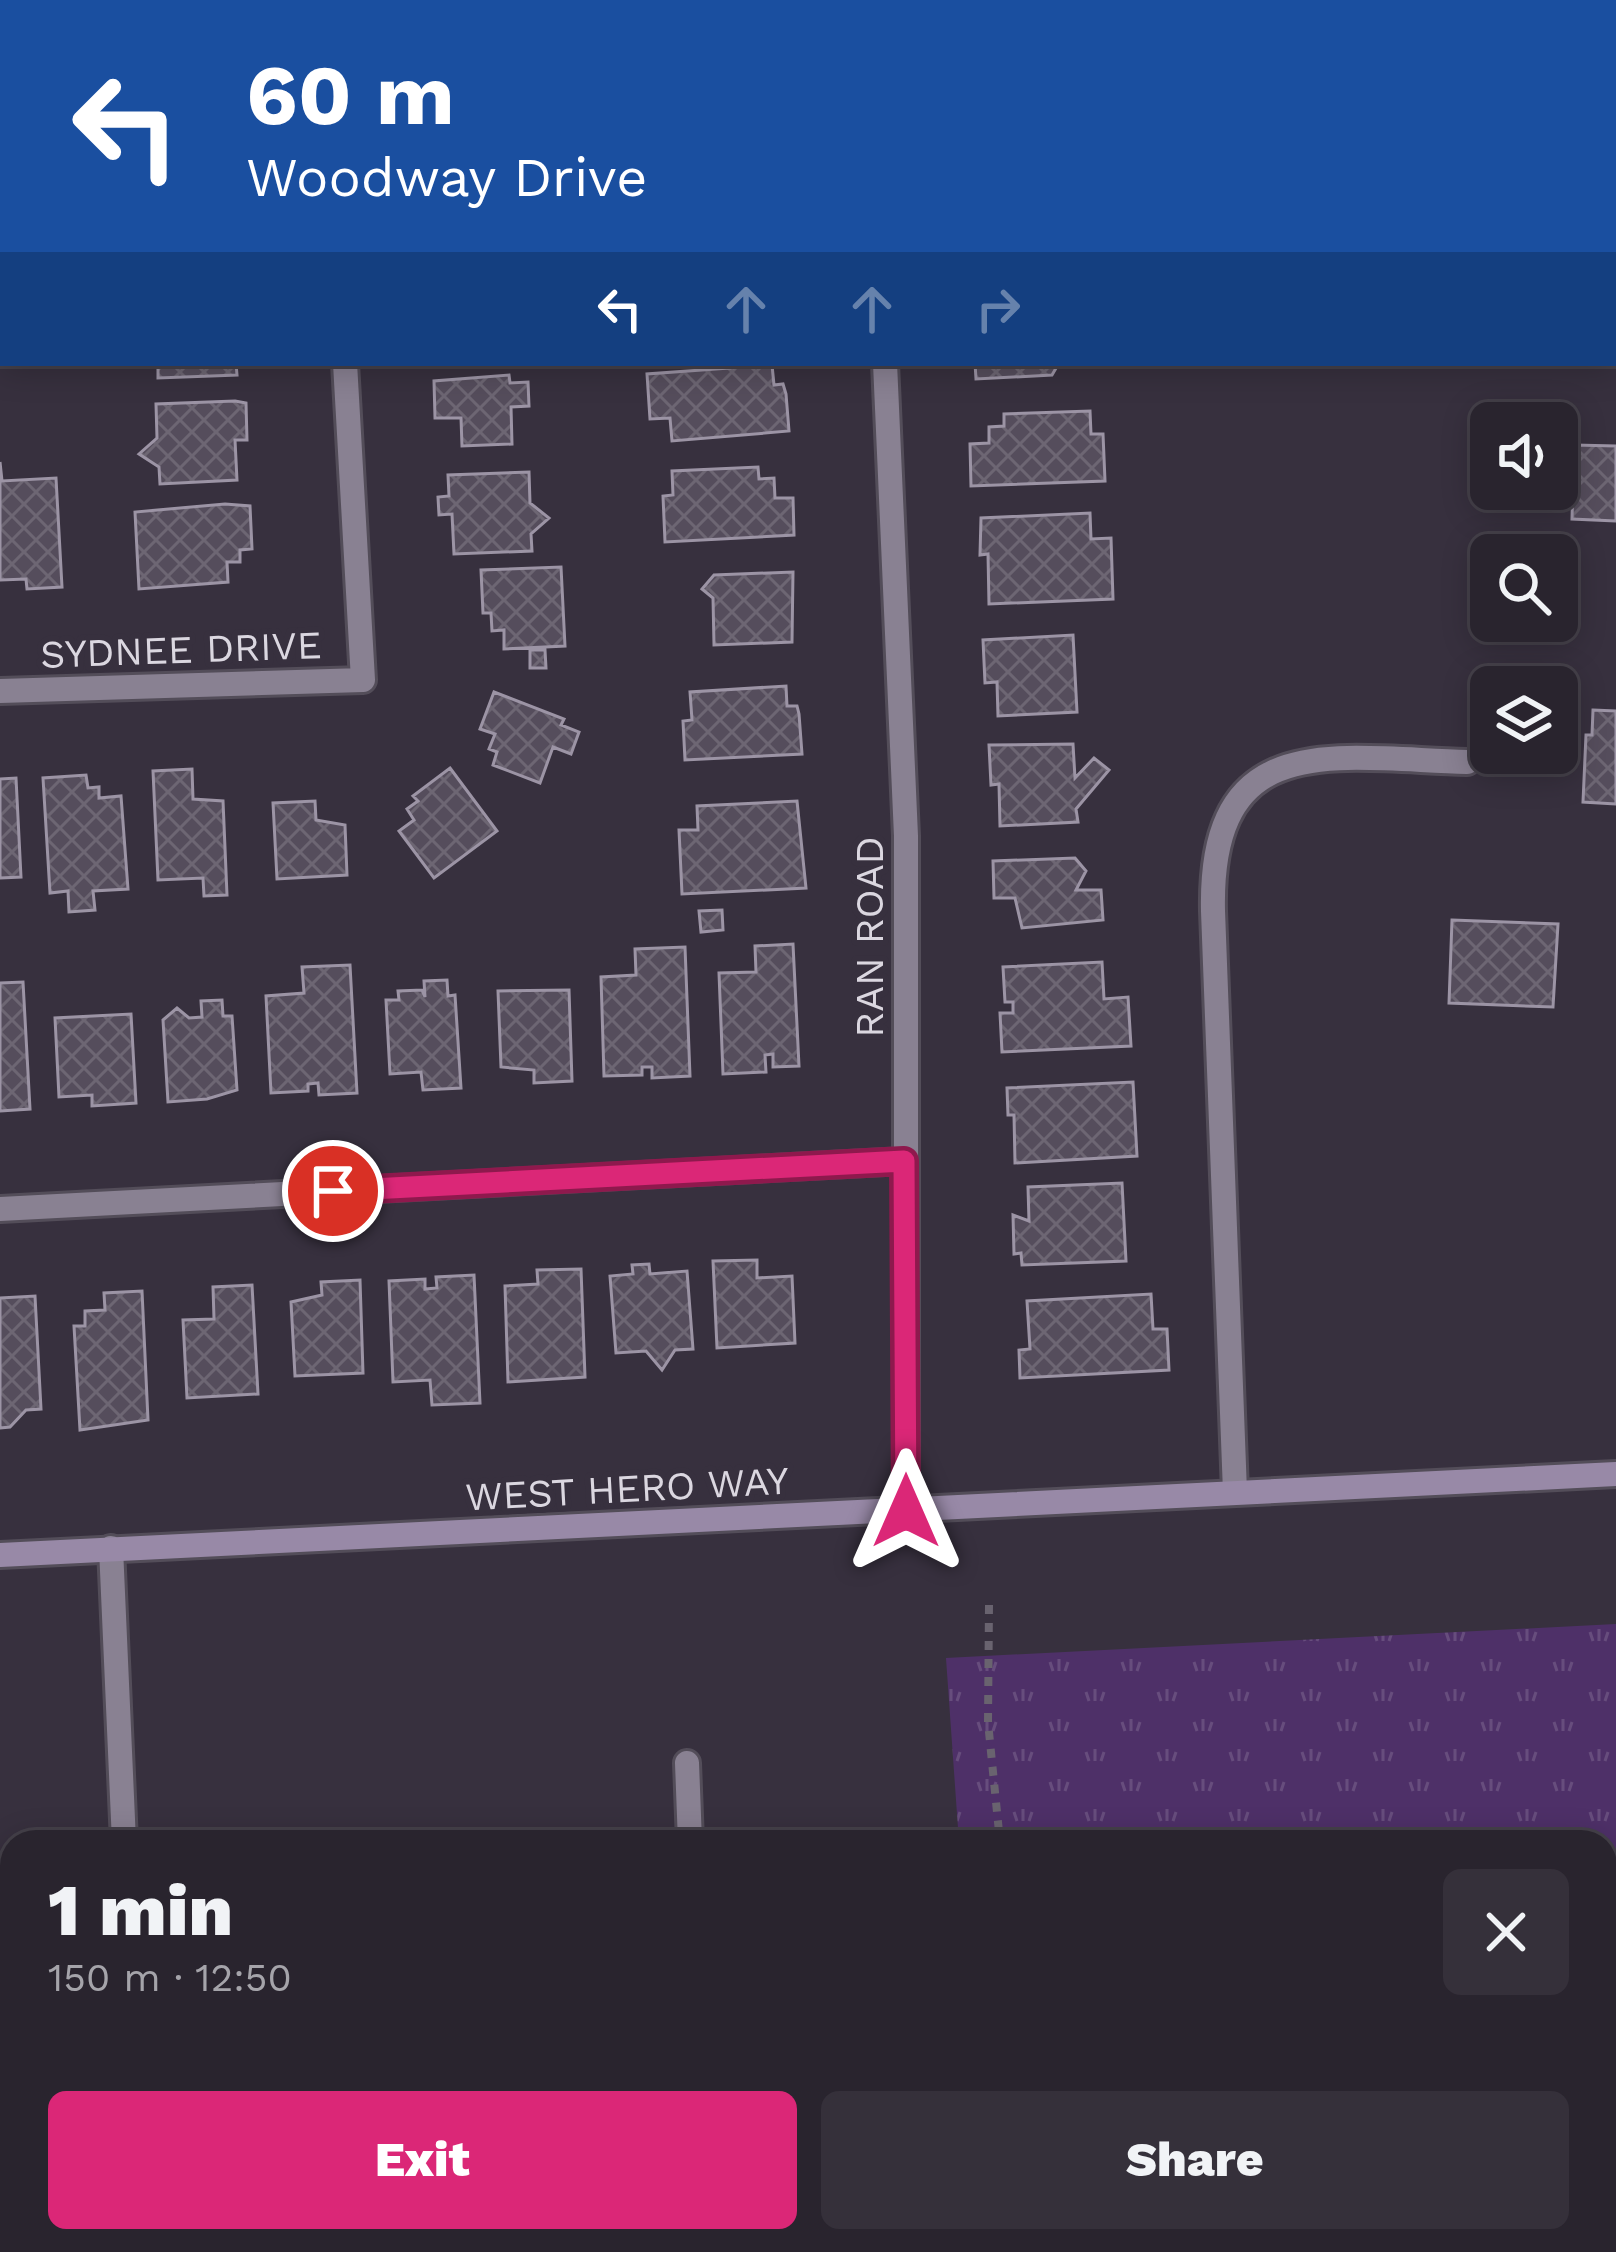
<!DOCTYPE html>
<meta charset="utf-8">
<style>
:root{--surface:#29242e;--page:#35303a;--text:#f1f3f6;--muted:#a5a4aa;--line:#45414a;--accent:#db2777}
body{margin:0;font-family:"Work Sans",sans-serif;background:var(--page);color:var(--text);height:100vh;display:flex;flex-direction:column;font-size:45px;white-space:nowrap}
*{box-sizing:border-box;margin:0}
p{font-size:39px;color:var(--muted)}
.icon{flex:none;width:66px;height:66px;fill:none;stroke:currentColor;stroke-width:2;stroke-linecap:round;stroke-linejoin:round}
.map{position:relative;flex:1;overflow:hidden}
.details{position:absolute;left:0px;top:1830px;width:1617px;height:423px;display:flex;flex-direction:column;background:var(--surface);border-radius:36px 36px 0 0;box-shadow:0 6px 30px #0003,0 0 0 3px var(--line)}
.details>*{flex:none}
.hud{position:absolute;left:0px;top:0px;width:1617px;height:366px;box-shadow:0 6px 30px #0003,0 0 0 3px var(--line);background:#1a4fa0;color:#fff;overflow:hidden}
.tools{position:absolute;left:1470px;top:402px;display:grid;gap:24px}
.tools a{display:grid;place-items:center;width:108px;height:108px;border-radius:18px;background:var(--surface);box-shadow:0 6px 30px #0003,0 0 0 3px var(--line);font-size:60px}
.pin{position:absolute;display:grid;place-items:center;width:102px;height:102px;color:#fff;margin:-51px;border:6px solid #fff;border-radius:50%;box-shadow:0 3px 12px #0007}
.me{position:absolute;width:132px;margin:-66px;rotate:0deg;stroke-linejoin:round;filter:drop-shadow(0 0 9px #0008)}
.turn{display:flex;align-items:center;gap:42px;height:252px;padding:0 48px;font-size:54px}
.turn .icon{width:156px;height:156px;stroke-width:2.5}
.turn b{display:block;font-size:84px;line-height:102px}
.lanes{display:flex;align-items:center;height:114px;padding:0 48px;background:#0003;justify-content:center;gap:60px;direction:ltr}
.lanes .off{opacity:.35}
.round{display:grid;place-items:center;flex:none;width:126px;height:126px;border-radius:18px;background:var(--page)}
.overview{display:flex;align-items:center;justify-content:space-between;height:204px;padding:0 48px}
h1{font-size:72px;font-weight:800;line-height:90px}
.button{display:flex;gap:24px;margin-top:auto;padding:24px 48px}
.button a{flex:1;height:138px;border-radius:18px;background:var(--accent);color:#fff;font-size:48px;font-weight:800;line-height:138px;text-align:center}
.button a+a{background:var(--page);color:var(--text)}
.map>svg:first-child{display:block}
</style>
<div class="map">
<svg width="1616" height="2252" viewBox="0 0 1616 2252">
<defs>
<pattern id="grass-tufts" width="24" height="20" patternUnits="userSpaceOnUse" patternTransform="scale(3)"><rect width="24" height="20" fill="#4e3068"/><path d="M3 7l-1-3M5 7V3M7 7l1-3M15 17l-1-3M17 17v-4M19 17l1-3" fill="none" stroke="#674d7d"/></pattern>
<pattern id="building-cross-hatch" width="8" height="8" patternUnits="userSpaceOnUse" patternTransform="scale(3)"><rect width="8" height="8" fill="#554d5c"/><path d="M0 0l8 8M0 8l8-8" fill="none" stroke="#6d6673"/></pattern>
</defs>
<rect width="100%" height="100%" fill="#37303e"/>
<path fill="url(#grass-tufts)" d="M1616,1624V2252H1451L1433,2241H1605V1842H959L946,1658Z
M988,2241H1145L1105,2252H989Z"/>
<path fill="url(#building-cross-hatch)" stroke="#9c94a5" stroke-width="3" d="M17,0H145V3H17Z
M377,0H497V3H378Z
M635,0H743V3H635Z
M158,363H236L237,375L158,378Z
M975,363H1059L1052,375L976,379Z
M772,365L774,385L783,384L786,394L789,431L672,441L670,418L650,419L647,374Z
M509,375L510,383L528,382L529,406L511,407L512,444L462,446L461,418H435L434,381Z
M235,401L246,403L247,440H235L237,480L160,484L159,467L139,454L157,438L156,404Z
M1090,411L1091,434H1103L1105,481L971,486L970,444L989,443V427L1004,426V414Z
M1574,445L1616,446V521L1572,519Z
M0,462L2,481L56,478L62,587L27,589L26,579L0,580Z
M758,467L759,479L774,478L775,498H793L794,535L665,542L663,496L673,495L672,471Z
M529,472L530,503L549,518L531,534L532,551L454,554L452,514L439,515L438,497L449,496L448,475Z
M225,504L250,506L252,549L240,550V562H227L228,582L139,589L135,512Z
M1090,513L1091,539L1111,538L1113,599L989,604L988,554L980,555L981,518Z
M561,567L565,646L504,649V630L492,631L491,613H483L481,570Z
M793,572L792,642L714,645L713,598L702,589L714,575Z
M1073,635L1077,712L998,716L997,682L985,683L983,640Z
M530,650H545L546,668H530Z
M786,686L787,706H797L799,714L802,754L685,760L683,721L692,720L690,692Z
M494,692L564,719L561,725L579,732L571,754L553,747L540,783L493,765L497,752L489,749L495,734L480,729Z
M1593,710L1616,711V804L1583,802L1586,735H1592Z
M1073,744L1075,778L1094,758L1109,770L1076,809L1078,822L1000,826L999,784L991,785L989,745Z
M450,768L497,831L434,878L399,831L414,820L407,809L418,801L413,796Z
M192,769L193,799L223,801L227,895L204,896L203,878L158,880L153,771Z
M86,775L88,788L99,787V798L121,796L128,889L93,891L95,910L69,912L68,891L50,893L43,778Z
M16,778L21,877L0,878V779Z
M315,801L316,820L345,825L347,875L277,879L273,803Z
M797,801L806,888L682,894L679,830H698L697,806Z
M1075,858L1086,871L1076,890H1101L1103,920L1022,928L1015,898H994L993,861Z
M722,910L723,930L701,932L699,911Z
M1452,920L1558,924L1553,1007L1449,1003Z
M793,944L799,1066L773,1067V1054L765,1055L766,1072L723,1074L719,973L756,972L755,946Z
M685,947L690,1076L652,1078V1067H642V1075L604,1076L601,977L636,975L635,949Z
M1102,962L1104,999L1128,997L1131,1046L1002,1052L1000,1013H1013V1002H1005L1003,967Z
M350,965L357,1093L319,1095L318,1083L308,1084V1091L271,1093L266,996L304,993L302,967Z
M447,980L448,996L455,995L461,1088L423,1090L421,1072L390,1074L386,1000H399L398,991L422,990L425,997L424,981Z
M23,982L30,1109L0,1111V983Z
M569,990L572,1081L534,1083V1070L501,1067L498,991Z
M222,1000L223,1016H232L237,1090L207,1099L168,1102L163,1020L177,1008L189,1018L202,1017L201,1001Z
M131,1014L136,1103L92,1106V1095L59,1097L55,1018Z
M1133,1082L1137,1156L1015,1163L1014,1115H1008L1007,1088Z
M1122,1183L1126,1261L1022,1265L1021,1253L1014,1254L1013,1215L1029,1221L1028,1187Z
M757,1260V1278L792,1276L795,1343L717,1348L713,1261Z
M649,1264L650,1274L687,1271L693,1349L675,1350L662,1370L646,1351L616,1353L610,1276L633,1274L632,1265Z
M581,1269L585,1377L508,1382L505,1286L538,1284L537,1270Z
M474,1275L480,1403L432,1405L430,1380L393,1382L389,1281L425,1279V1289L437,1288L436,1277Z
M360,1280L363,1373L295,1376L291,1302L322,1295L321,1282Z
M252,1285L258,1394L187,1398L183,1320L214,1319L213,1287Z
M142,1291L148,1420L80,1430L74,1326H85V1311L105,1310L104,1293Z
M1151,1294L1153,1329H1167L1169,1370L1020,1378L1019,1350L1030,1349L1027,1301Z
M35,1296L41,1409L26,1410L10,1427L0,1428V1298Z
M447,1829L529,1830V1842H447Z
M12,2133V2241H61L62,2252H0V2134Z
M490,2241H603V2252H490Z
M780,2241H914V2252H780Z"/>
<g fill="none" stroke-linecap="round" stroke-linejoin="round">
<g stroke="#534d59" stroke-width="30">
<path id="lane" d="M1235,1492L1213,911C1209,728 1331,758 1467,762"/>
</g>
<g stroke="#534d59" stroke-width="30">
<path id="street" d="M261,0L262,3
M848,0L849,3
M885,363L906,836V1511
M0,691L363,680L345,363
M0,1209L904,1161
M111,1548L124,1842
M687,1763L690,1842
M0,2049L12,2048
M144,2241V2252
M705,2241V2252"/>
</g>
<g stroke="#534d59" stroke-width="30">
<path id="secondary" d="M0,1555L1616,1474"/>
</g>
<path stroke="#69636f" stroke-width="8" stroke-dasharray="9 9" stroke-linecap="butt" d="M989,1605L988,1722L1000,1842
M1040,2241L1041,2252"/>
<use href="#lane" stroke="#898192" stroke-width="24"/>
<use href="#street" stroke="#898192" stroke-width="24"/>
<use href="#secondary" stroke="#9889a7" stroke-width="24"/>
</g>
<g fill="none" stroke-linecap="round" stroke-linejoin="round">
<g stroke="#8e194d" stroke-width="30">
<path id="route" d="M333,1191L904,1161L906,1511"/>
</g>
<use href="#route" stroke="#db2777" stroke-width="21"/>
</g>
<g text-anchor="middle" stroke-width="12" stroke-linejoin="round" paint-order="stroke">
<g font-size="39" fill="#dbd7e0" stroke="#37303e">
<text transform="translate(181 649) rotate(-2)" y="14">SYDNEE DRIVE</text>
<text transform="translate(869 937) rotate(-90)" y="14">RAN ROAD</text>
<text transform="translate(627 1488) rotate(-3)" y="14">WEST HERO WAY</text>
</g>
</g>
</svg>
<div class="tools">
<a><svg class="icon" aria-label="sound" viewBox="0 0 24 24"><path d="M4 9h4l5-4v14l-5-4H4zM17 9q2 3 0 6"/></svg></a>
<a><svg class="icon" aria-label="search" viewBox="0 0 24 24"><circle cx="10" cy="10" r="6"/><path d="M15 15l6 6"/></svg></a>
<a><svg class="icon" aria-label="layers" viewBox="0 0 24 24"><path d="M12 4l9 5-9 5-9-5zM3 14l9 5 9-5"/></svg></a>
</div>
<div class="pin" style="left:333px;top:1191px;background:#d93025"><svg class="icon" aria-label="arrive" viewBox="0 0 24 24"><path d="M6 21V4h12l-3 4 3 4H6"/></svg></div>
<svg class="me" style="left:906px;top:1511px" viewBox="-20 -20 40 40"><path d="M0-17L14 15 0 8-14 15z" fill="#db2777" stroke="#fff" stroke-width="4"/></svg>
<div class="hud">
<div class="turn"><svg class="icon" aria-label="left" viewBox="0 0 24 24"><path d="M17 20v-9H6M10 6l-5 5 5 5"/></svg><div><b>60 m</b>Woodway Drive</div></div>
<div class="lanes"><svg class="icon" aria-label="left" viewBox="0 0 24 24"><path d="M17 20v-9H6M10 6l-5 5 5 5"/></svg><svg class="icon off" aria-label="ahead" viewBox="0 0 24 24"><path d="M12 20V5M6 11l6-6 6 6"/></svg><svg class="icon off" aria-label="ahead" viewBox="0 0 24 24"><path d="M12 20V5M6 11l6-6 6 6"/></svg><svg class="icon off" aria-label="right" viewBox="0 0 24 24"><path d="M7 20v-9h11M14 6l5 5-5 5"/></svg></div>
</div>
<section class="details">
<div class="overview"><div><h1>1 min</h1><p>150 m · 12:50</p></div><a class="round"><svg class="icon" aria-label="close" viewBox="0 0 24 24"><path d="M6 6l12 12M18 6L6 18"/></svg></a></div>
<div class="button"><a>Exit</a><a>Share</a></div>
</section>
</div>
